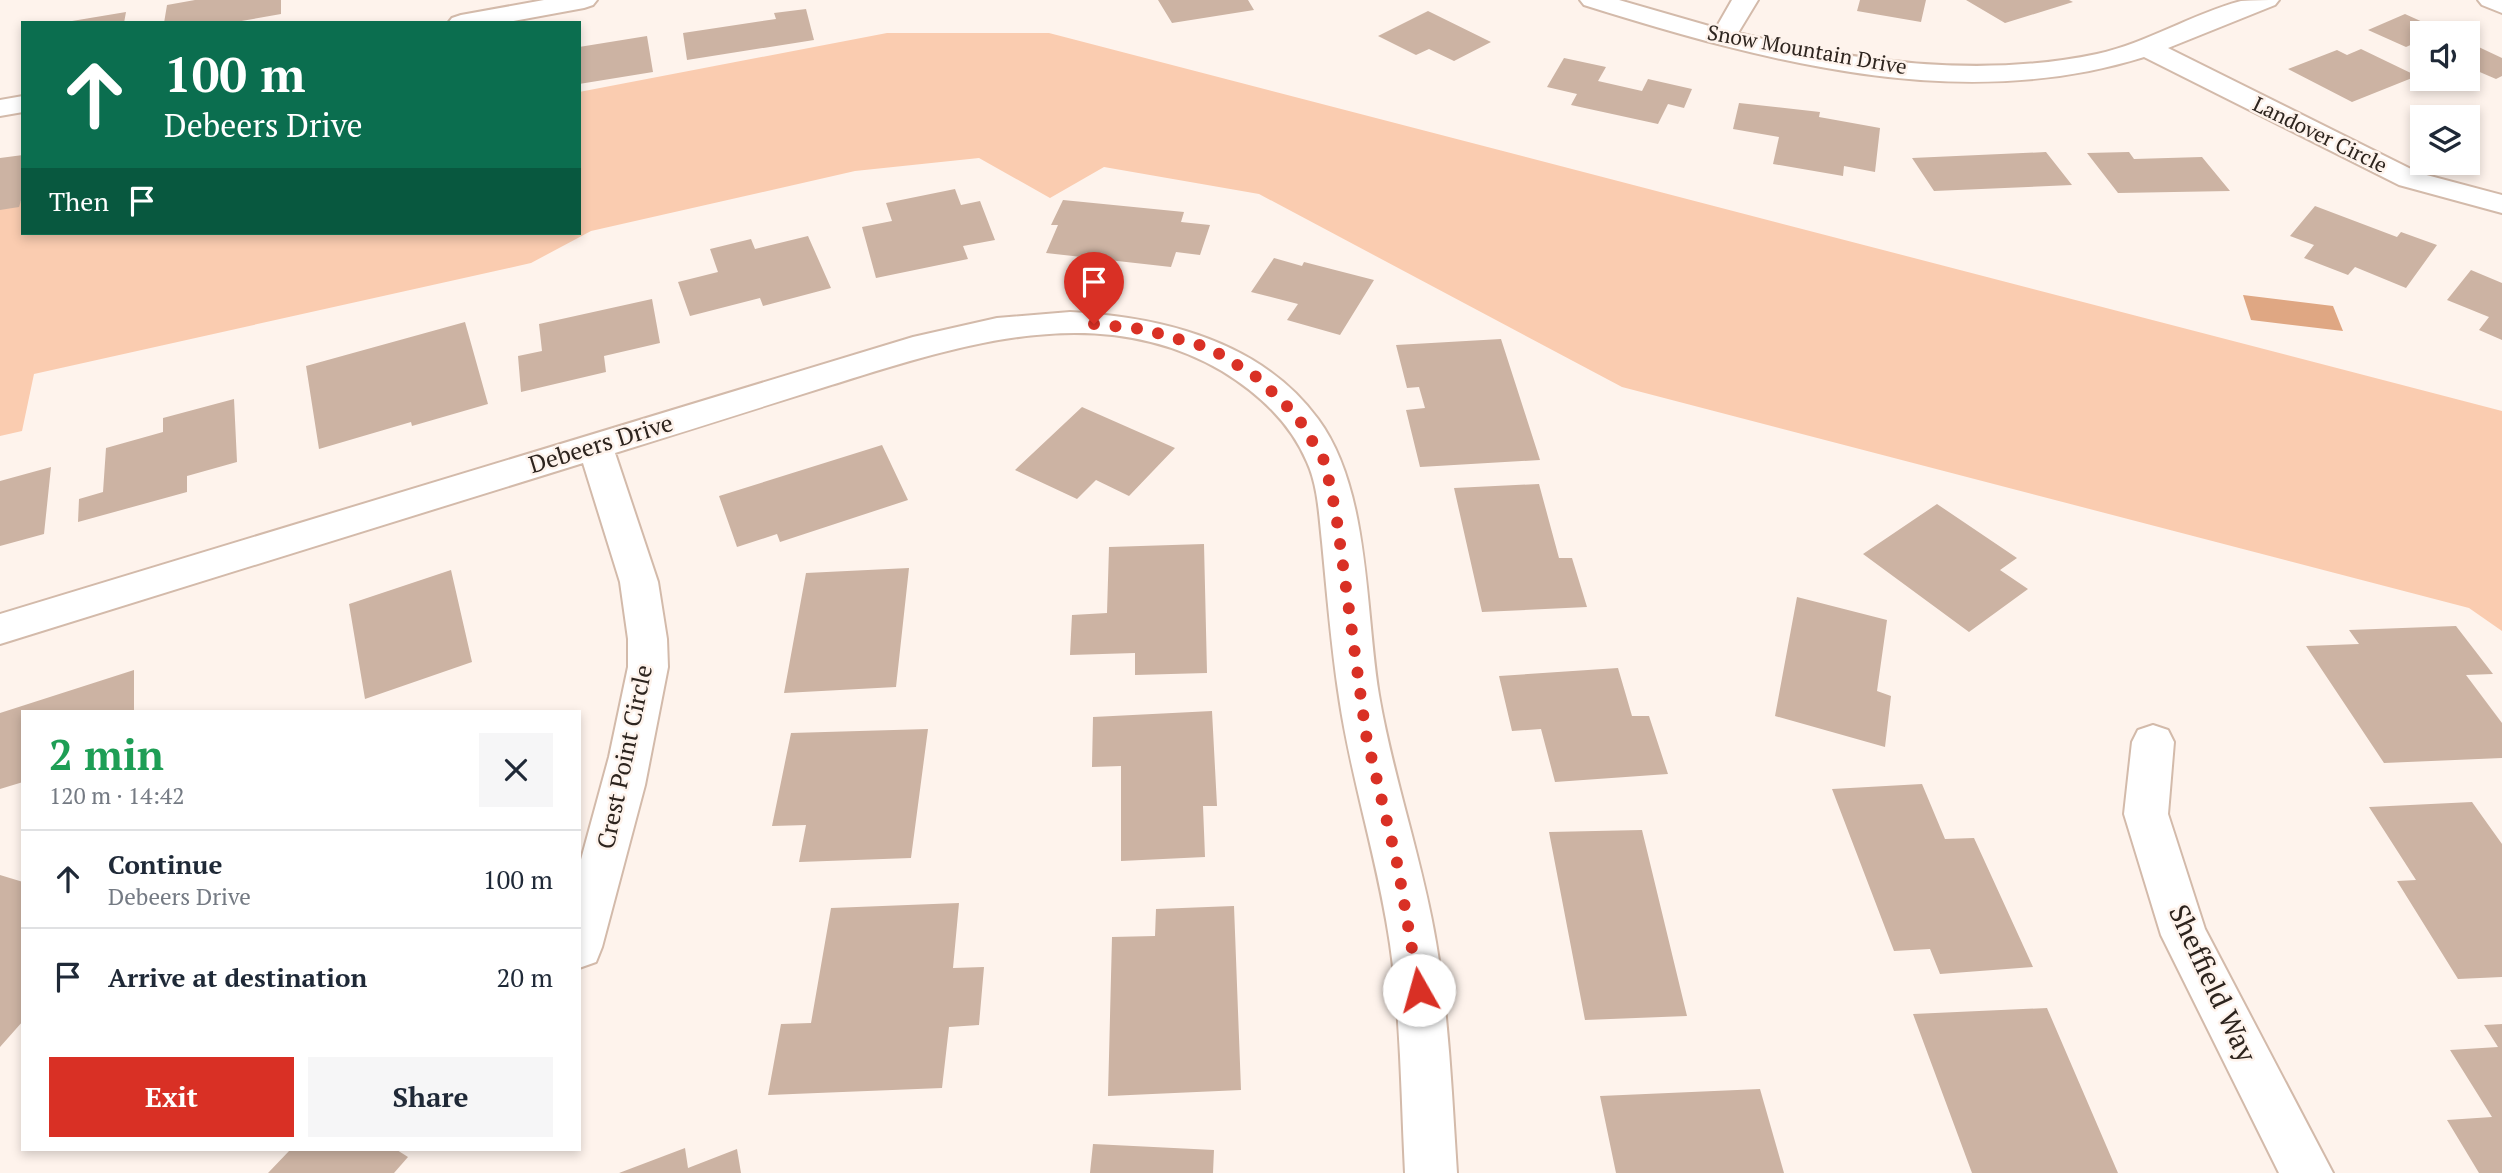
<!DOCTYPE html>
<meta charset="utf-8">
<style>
:root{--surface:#fff;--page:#f6f6f7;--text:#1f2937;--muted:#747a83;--line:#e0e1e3;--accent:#d93025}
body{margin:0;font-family:"PT Serif",serif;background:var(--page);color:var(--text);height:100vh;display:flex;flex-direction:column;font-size:26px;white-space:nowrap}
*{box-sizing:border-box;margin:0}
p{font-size:23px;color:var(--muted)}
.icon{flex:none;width:38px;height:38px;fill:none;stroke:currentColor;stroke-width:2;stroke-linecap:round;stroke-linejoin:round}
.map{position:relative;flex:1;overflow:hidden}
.details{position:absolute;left:21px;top:710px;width:560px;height:441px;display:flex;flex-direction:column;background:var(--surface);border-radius:0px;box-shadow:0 4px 10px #0003}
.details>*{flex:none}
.hud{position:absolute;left:21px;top:21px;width:560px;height:214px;border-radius:0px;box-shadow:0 4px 10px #0003;background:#0b6e4f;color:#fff;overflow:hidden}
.tools{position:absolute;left:2410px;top:21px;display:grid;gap:14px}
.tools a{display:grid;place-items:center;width:70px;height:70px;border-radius:0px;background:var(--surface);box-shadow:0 4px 10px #0003;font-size:35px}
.pin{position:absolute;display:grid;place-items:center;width:60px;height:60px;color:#fff;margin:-72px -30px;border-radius:50% 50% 50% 0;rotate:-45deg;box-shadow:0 0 7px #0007}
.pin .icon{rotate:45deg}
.me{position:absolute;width:77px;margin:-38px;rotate:353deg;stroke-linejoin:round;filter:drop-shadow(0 0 5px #0008)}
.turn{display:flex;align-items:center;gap:24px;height:147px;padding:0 28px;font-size:32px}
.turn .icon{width:91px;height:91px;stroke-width:2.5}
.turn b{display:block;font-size:49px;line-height:60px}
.then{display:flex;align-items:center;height:66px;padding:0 28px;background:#0003;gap:14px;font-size:26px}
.round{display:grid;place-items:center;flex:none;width:74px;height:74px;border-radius:0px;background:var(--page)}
.overview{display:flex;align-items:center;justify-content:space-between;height:119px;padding:0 28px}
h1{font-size:42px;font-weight:800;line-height:52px;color:#1e9e55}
.cta{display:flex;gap:14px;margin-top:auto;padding:14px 28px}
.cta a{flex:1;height:80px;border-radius:0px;background:var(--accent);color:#fff;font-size:28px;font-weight:800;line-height:80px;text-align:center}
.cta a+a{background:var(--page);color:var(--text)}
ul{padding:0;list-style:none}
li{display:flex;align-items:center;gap:21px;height:98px;padding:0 28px;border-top:2px solid var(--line)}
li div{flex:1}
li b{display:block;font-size:26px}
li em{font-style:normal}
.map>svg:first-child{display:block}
</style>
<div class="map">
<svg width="2502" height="1173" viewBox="0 0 2502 1173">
<rect width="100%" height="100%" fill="#fef3ec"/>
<path fill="#faccb0" d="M887,33H1049L2502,411V631L2469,608L1622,387L1259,194L1104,167L1050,198L979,158L855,171L591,231L531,263L34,374L22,431L0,436V205L23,201V233H579V92Z"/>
<path fill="#dfa783" d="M2243,295L2333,306L2343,331L2251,320Z"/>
<path fill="#ccb3a3" d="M195,0H281V14L230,23H164L167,5Z
M1158,0H1248L1254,10L1172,23Z
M1860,0H1926L1921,22L1857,11Z
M1966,0H2069L2073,2L2005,23Z
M806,9L814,40L687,60L683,33L776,19L774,13Z
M1428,11L1491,42L1454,61L1429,49L1416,55L1378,36Z
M126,12L124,23H72V21Z
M2405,14L2447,33H2422V47L2415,43L2406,47L2368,30Z
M647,36L653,72L579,84V47Z
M2468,42L2502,58V76L2496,79L2468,67Z
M2361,49L2417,76L2352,102L2288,69L2337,50L2347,55Z
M1564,58L1606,67L1598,81L1642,91L1648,79L1692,89L1684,108L1668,104L1658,124L1571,105L1577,94L1547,87Z
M1739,103L1820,112L1819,117L1880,128L1875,172L1844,166L1843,176L1773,164L1779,137L1733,129Z
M2046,152L2072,185L1934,191L1912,158Z
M2129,152L2134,159L2202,157L2230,191L2118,193L2087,153Z
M23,155V194L19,207L0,210V158Z
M955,189L961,205L980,201L995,240L963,246L968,259L876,278L862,227L892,221L886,203Z
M1063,200L1184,212L1181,222L1210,225L1200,255L1176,252L1171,267L1046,253L1058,225H1051Z
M2315,206L2397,237L2401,232L2437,245L2406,288L2355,267L2348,275L2304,258L2314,245L2290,236Z
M808,236L831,288L763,306L760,298L690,316L678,282L718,272L710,249L751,239L755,249Z
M1274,258L1302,266L1304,262L1374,280L1340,335L1287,320L1298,304L1251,292Z
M2471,270L2502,283V340L2479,330L2489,317L2447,300Z
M652,299L660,343L604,356L606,372L521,392L518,356L542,351L539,324Z
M465,322L488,404L412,426L411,422L319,449L306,366Z
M1501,339L1540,460L1420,467L1406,410L1425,408L1419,387L1407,388L1396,345Z
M234,399L237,462L187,476V492L78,522L79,499L103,492L106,448L163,432V418Z
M1082,407L1175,448L1129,496L1096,480L1077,499L1015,470Z
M882,445L908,500L780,542L777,534L737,547L719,496Z
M51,467L44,534L0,546V481Z
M1539,484L1559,558H1572L1587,607L1482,612L1454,488Z
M1937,504L2017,558L2000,570L2028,589L1969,632L1863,554Z
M1204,544L1207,673L1135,675V653L1070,655L1072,615L1107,613L1109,547Z
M909,568L896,687L784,693L806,573Z
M451,570L472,662L365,699L349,604Z
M1797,597L1887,620L1877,691L1891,696L1885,747L1775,716Z
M2456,626L2493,674L2466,675L2502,723V758L2384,763L2306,646L2359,644L2349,630Z
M1618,668L1632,716H1649L1668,774L1555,782L1541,729L1512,731L1499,676Z
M134,670V712H23V782L0,789V713Z
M1212,711L1217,806H1203L1205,857L1121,861V766L1092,767L1093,717Z
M928,729L911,858L799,862L806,825L772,826L791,733Z
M1922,784L1945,839L1974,838L2033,967L1940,974L1930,949L1894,951L1832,789Z
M2472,802L2502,844V977L2458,979L2397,881L2416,880L2369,807Z
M1642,830L1687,1016L1585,1020L1549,832Z
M0,875L23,882V1021L0,1047Z
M959,903L953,968L984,967L979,1025L949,1027L942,1088L768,1095L781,1024L811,1023L831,908Z
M1234,906L1241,1090L1108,1096L1112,937L1155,936L1156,909Z
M2047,1008L2118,1173H1972L1913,1014Z
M2502,1024V1173H2479L2447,1120L2492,1117L2450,1050L2498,1047L2484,1025Z
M1760,1089L1784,1173H1616L1600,1096Z
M1093,1144L1214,1150L1213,1173H1090Z
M685,1148L688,1168L737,1149L741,1173H619Z
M290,1150H397L408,1157L394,1173H268Z"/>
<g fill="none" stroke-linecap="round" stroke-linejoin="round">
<g stroke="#d3baaa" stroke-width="4">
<path id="minor" d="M544,0H597L593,5L584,8L503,23H448L452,18L461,15Z
M1580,0H1619L1716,28L1732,0H1758L1738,33C1854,61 1978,79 2097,54C2147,43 2192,14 2241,1C2253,0 2267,0 2279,0L2275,5L2168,48L2419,173L2502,195V213L2399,185L2144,57C1959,115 1763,61 1584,5Z
M2478,0H2502V13L2482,5Z
M23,96V112L0,116V100Z
M1070,312C1162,317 1261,341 1318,419C1370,489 1365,610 1379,695C1393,778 1422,858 1436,942C1449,1018 1452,1096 1457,1173H1405C1401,1097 1401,1019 1390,944C1378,860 1351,780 1339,697C1331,645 1327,593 1322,542C1319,515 1318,486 1307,462C1290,422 1258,393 1222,371C1096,297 955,347 828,386C757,409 686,431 615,453L658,582L667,639L668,667L645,785L602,947L596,962L579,968V867L609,757L628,667V639L620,582L583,463L0,644V614L913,337L997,318Z
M2153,725L2168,730L2174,742L2168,814L2205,929L2333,1173H2279L2161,935L2124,814L2132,742L2138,730Z"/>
</g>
<use href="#minor" fill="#fff" fill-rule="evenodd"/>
</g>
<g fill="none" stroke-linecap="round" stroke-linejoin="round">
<path stroke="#d93025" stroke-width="12" stroke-dasharray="0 21.6" d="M1094,324L1143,329L1210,348L1258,378L1297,416L1325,462L1336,514L1366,735L1398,867L1419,990"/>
</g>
<g text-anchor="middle" stroke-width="5" stroke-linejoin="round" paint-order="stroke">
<g font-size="21" fill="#2d241e" stroke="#fef3ec">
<text transform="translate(1807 50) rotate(10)" y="7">Snow Mountain Drive</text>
<text transform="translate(2320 135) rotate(26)" y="7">Landover Circle</text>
</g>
<g font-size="24" fill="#2d241e" stroke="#fef3ec">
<text transform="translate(601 444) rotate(-17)" y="8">Debeers Drive</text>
<text transform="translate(625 757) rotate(-78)" y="8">Crest Point Circle</text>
</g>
<g font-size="28" fill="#2d241e" stroke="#fef3ec">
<text transform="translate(2213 983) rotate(65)" y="10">Sheffield Way</text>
</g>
</g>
</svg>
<div class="tools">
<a><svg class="icon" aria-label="sound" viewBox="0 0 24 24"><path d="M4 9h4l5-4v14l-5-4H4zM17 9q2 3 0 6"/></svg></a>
<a><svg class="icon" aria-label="layers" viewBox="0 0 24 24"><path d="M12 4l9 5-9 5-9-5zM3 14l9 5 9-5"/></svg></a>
</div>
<div class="pin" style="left:1094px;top:324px;background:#d93025"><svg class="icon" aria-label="arrive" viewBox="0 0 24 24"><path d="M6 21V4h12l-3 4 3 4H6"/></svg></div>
<svg class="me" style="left:1419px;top:990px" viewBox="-20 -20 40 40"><circle r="19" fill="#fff"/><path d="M0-13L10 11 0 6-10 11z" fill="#d93025"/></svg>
<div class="hud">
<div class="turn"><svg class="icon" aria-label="ahead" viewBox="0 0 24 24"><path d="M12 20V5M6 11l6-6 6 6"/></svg><div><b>100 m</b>Debeers Drive</div></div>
<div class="then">Then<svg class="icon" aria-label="arrive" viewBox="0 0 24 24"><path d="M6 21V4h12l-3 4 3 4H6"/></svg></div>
</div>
<section class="details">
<div class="overview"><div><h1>2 min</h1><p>120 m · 14:42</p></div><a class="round"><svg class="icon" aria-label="close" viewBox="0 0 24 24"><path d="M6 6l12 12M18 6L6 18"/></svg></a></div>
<ul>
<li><svg class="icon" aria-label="ahead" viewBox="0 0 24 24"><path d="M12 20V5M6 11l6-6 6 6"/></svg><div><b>Continue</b><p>Debeers Drive</p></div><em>100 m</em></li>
<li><svg class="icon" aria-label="arrive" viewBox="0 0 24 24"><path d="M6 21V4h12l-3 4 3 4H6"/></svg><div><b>Arrive at destination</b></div><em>20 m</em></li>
</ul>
<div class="cta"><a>Exit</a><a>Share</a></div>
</section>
</div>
